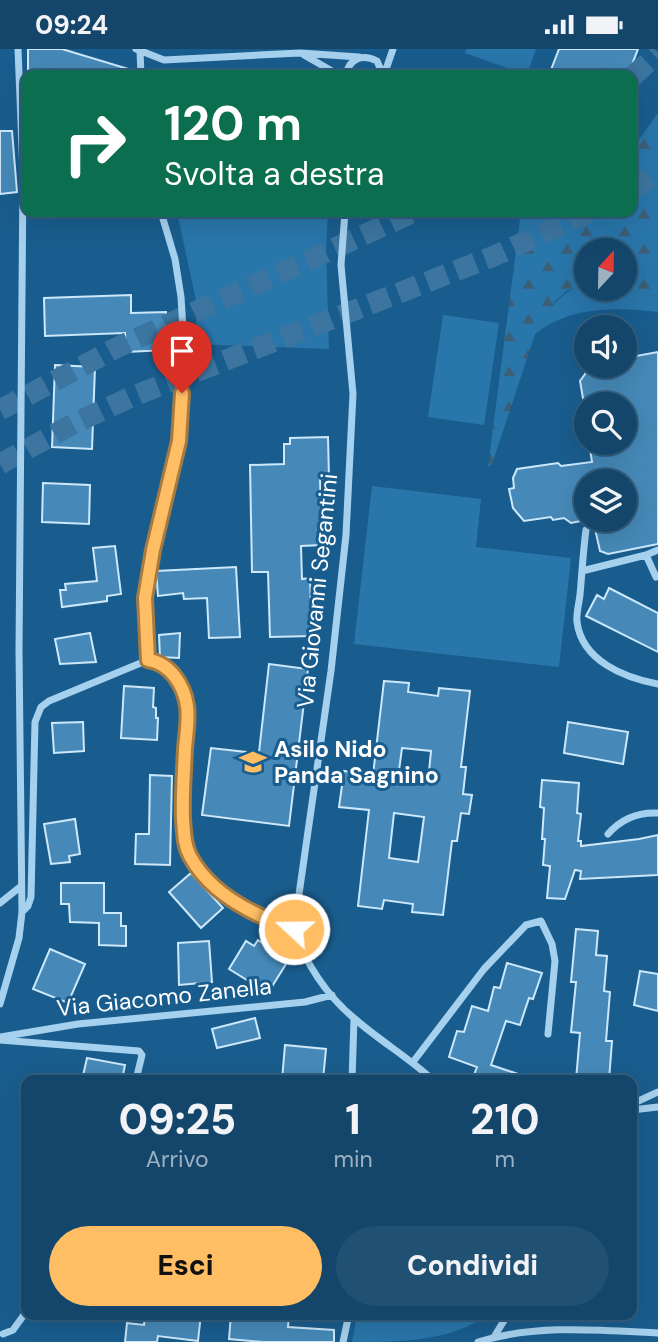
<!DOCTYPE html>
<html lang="it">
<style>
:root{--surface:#13466a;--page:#205072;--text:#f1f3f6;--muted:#9db1c1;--line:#325e7e;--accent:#ffbd64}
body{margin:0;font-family:"DM Sans",sans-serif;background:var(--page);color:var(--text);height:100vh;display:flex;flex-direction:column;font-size:26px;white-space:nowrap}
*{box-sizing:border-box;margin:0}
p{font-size:23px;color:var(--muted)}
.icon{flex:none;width:38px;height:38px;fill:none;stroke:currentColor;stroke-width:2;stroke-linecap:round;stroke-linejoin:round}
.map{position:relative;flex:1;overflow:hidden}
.details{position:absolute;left:21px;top:1026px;width:616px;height:245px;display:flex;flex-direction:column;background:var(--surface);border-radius:14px;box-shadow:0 7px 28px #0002,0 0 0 2px var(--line)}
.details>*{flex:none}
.guide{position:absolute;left:21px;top:21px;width:616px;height:147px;border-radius:14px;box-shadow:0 7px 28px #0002,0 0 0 2px var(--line);background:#0b6e4f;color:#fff;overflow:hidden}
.needle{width:46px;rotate:22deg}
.tools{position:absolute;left:574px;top:189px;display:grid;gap:14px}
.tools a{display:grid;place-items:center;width:63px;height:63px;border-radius:50%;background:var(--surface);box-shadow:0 7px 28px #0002,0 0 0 2px var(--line);font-size:35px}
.pin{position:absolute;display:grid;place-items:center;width:60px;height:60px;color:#fff;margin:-72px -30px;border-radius:50% 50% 50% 0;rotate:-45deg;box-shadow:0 0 7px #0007}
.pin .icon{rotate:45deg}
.me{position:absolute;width:77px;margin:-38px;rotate:291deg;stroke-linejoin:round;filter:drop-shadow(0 0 5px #0008)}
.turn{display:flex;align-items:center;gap:24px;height:147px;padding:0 28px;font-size:32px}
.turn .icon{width:91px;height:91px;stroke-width:2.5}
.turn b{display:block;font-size:49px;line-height:60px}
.eta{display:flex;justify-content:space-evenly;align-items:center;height:119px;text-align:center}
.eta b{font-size:42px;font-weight:800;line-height:49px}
.cta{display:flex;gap:14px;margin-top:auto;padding:14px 28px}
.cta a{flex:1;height:80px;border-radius:42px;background:var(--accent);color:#111;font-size:28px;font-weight:800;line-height:80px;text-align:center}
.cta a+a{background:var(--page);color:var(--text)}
.status{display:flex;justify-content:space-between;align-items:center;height:49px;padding:0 35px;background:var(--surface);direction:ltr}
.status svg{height:19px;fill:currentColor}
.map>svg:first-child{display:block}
</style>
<div class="status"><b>09:24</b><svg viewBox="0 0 49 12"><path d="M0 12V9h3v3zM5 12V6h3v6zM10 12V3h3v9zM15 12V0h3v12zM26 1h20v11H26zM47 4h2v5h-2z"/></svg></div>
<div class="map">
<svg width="658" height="1293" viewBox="0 0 658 1293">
<defs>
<pattern id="forest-firs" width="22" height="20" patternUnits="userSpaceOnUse" patternTransform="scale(1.75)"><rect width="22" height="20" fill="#2976ab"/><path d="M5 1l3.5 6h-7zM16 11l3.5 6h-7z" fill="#3c5f77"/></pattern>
</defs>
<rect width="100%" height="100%" fill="#195d8e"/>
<path fill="#2976ab" d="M466,0H536L527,26L465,4Z
M177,163H328L326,200L329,300L195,295L197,256Z
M580,237H586V240H625L658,247V263C616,258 570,257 535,285C547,264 556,246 580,237Z
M443,266L499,274L484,376L428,368Z
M372,437L481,450L476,498L571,509L559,618L354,595Z
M357,1265H488C452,1293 398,1293 352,1293Z"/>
<path fill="url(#forest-firs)" d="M658,64V247L625,240V201H586V237L568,241L555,252L535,285L492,415L488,418L521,163H632V94L638,92Z"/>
<path fill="#4689b8" stroke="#cce8fa" stroke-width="2" fill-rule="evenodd" d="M28,0H62L135,22V26H71L50,20V26H28Z
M559,0H638L628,26H549Z
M0,82H12L17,143L0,145Z
M131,246V264L166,263L167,301L126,303L125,284L45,287L44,249Z
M658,303V495L608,505L600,502L593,471H625V432H586V471L571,474L564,469L553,471L551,468L524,472L513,459L509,440L514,439L513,429L517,420L558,414L561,417L592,413L589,394H625V355H584L580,332L591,317H625V309Z
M55,316L95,318L92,400L52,398Z
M328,388L329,430H320L322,496L301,497L302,530L310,529L312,587L270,588L268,523H252L250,416L284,415V395H290V389Z
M43,434L90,436L89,475L42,473Z
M115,497L121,545L107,547V552L62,558L60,541H66L65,535L97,532L93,499Z
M236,518L240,588L209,589L207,549L184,550L183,544L158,547L156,522Z
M609,539L658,564V603L586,567L597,546L604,550Z
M90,584L96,613L60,615L55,590Z
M180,584L179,609L160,608L159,586Z
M269,615L308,620L289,777L202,766L211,699L246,703V711L258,712Z
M384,632L409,634L408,643L438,647L439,639L470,642L461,718H466L463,745L472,746L469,765L461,764L457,792H452L443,866L412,863L413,855L384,851L382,860L358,857L369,761L339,758L344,722L373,726ZM402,699L431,702L428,733L398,729ZM394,764L424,768L418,813L389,809Z
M124,637L154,639L153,658L156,659V669H158L157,691L121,689Z
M83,673L84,702L54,704L52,674Z
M568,673L628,683L623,715L564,704Z
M150,726L172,727L170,816L135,815L136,785H149Z
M542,731L579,734L577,764L581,765L578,792H581V797L639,790L658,786V826L580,830L581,822L575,821L565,850L547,849L550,817L543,816L545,790H542L544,759L540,758Z
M75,770L80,805L69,807L70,813L51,815L44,775Z
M191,824L223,859L201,879L169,843Z
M61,834H104V864H121V877H126V897L99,896V874L70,873L69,855H61Z
M576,880L598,882L596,906L607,907L604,942L610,943L606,992H612L609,1031H576L580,984L571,983L576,933H571Z
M258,891L275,902L272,907L286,915L268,944L229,920L246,892L254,897Z
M209,892L212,933L179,936L178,894Z
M50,900L85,915L68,954L33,940Z
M507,914L542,924L533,950L529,949L520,976L506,972L491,1016L527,1028V1031H472L477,1018L449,1008L457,982L464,983L472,957L488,962L494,938L500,939Z
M640,922L658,925V962L634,956Z
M255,969L260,989L217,999L212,980Z
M285,996L326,1000L323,1031H282Z
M87,1009L125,1016L122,1031H82Z
M145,1265H201L198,1292L158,1287L157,1293H125L127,1274L144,1276Z
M231,1265H289L288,1278L334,1281V1293H263L229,1290Z"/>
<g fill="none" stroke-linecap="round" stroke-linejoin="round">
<path stroke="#3c759f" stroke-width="21" stroke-dasharray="21 10" stroke-linecap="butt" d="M632,28L658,4
M632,140L658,125
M0,361L118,298L414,163
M0,415L73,375L131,348L494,207L589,163"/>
<path stroke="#a6d1ee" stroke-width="7" d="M136,0L164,11L300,4L359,8
M140,2L141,26
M304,6L339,26
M346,26C349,10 362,4 377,12L383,26
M384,26L393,0
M345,163L341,216L353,345L346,486L331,622L294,880C305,914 327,947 355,970C380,992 408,1008 433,1031
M586,481C583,503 582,524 580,546C579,554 576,565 577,573C582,612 625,629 658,635
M646,506L656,528
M582,522L646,506L658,501
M148,611L145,549L153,501L179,392L184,296L181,248L175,210L161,163
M608,785C621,770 639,763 658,764
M0,854L20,838
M22,863L28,857L31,848L35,673L41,658L49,652L148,611C170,614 183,636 186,657C193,700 170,768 190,807C210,845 255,868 294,880
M0,955L19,889L22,863L19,602L23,124L18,0
M0,988L78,975L305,953L332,946
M0,991L139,1002L142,1006L136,1031
M413,1013L484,920L526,876L541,872L552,895L555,912L548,985
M352,1031L354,970
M632,1055L658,1043
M632,1061L658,1058
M3,1285L13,1281L26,1263
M494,1288L508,1265
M343,1293L349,1265
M478,1293C535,1275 599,1281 658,1284"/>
</g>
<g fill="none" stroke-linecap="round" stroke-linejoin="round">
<g stroke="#a67b41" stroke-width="18">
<path id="route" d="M182,344L179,392L153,501L145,549L148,611C170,614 184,636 187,657C189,671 186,686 185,700C184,724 182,747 183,770C184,783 184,796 190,807C210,845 255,867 294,880"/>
</g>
<use href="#route" stroke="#ffbd64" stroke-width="12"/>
</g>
<defs>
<g id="school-bare" transform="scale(2.1)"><path d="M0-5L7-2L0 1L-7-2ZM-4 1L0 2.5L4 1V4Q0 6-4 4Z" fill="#ffbd64" stroke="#195d8e" stroke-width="2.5" paint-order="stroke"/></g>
</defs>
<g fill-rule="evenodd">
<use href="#school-bare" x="253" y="713"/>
</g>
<g text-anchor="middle" stroke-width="6" stroke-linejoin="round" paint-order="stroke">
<g font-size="23" fill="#fff" stroke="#195d8e">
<text transform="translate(317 542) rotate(-84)" y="8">Via Giovanni Segantini</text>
<text transform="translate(164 948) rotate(-6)" y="8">Via Giacomo Zanella</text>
</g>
<g font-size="23" font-weight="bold" fill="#fff" stroke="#195d8e" text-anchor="start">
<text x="274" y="708">Asilo Nido<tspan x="274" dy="26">Panda Sagnino</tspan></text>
</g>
</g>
</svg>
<div class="tools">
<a><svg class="needle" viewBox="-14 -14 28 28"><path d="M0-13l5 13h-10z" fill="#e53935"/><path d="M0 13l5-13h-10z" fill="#9db1c1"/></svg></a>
<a><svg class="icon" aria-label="sound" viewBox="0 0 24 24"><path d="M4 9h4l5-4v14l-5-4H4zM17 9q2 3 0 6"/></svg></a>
<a><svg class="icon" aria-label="search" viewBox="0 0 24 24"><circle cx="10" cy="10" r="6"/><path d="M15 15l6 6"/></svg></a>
<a><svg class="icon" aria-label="layers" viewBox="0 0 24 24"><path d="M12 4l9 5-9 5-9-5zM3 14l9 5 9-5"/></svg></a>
</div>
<div class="pin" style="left:182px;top:344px;background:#d93025"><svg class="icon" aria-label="arrive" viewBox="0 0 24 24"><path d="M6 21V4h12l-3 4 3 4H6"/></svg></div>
<svg class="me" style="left:294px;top:880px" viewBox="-20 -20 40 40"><circle r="17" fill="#ffbd64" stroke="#fff" stroke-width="3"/><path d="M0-11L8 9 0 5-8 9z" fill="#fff"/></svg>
<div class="guide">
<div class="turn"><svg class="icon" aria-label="right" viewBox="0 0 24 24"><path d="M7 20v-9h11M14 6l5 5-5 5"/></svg><div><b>120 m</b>Svolta a destra</div></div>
</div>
<section class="details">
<div class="eta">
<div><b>09:25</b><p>Arrivo</p></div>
<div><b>1</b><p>min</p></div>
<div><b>210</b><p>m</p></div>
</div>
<div class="cta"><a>Esci</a><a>Condividi</a></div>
</section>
</div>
